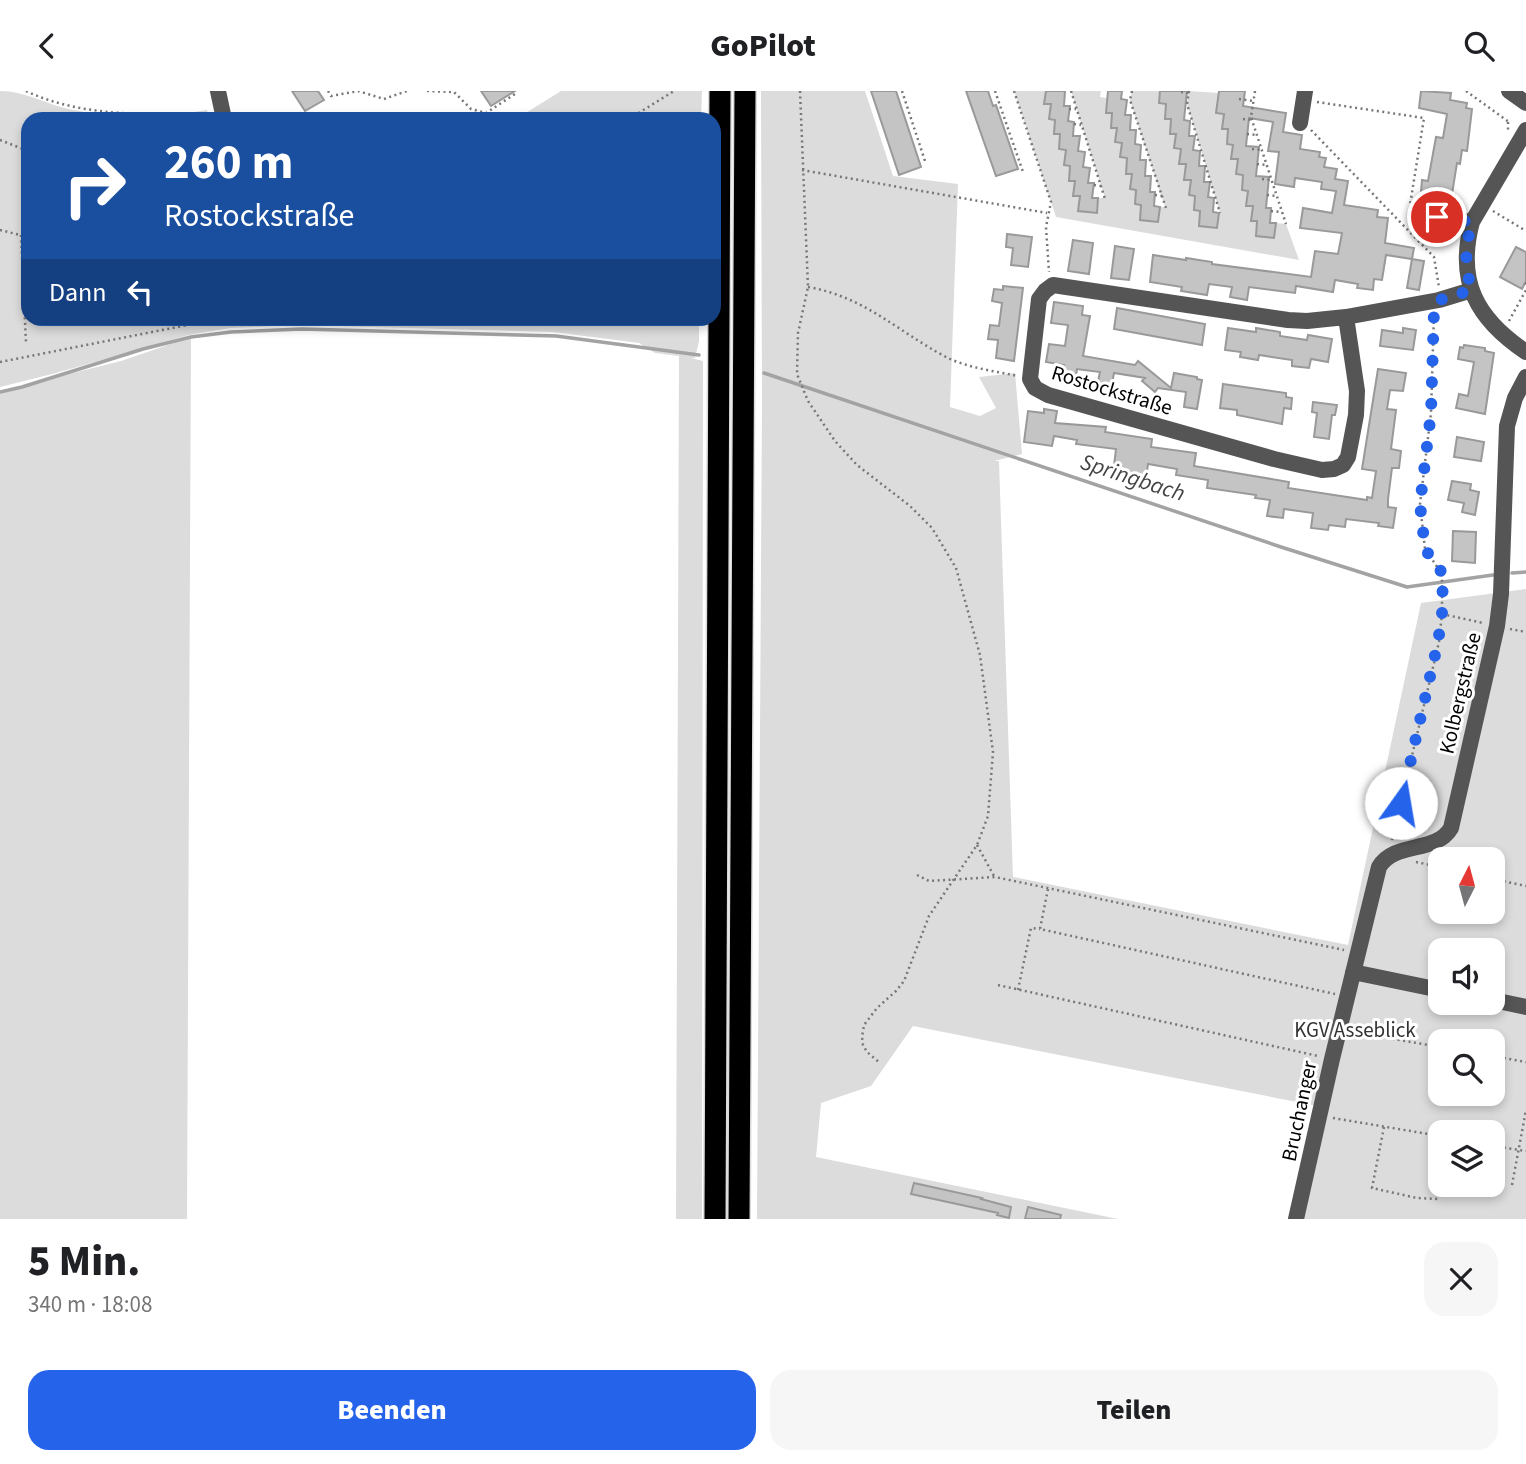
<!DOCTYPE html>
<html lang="de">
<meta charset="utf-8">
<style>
:root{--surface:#fff;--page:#f6f6f6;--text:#202124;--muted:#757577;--accent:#2563eb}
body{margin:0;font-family:"Source Sans 3",sans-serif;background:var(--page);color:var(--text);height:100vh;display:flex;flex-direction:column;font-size:26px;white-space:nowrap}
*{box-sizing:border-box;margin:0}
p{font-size:23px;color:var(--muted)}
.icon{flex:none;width:38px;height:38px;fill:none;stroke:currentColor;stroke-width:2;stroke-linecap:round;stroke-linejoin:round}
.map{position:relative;height:1128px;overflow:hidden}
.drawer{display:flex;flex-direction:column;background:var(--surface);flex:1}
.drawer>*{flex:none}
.banner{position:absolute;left:21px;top:21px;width:700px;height:214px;border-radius:21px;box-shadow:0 4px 10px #0003;background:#1a4fa0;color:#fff;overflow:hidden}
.needle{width:46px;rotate:6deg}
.buttons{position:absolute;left:1428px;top:756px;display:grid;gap:14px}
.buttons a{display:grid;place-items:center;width:77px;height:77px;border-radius:14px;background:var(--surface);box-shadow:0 4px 10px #0003;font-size:35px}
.pin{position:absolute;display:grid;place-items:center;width:60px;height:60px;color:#fff;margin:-30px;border:4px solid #fff;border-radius:50%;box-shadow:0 2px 7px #0007}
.me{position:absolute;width:77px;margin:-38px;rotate:13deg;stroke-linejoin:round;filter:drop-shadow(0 0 5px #0008)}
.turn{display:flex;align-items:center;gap:24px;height:147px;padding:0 28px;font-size:32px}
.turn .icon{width:91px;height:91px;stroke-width:2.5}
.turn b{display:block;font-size:49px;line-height:60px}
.then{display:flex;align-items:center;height:66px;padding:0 28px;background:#0003;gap:14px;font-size:26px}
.round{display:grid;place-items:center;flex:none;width:74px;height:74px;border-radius:21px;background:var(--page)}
.summary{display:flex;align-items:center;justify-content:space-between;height:119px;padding:0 28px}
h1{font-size:42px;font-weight:800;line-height:52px}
.cta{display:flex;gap:14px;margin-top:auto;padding:14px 28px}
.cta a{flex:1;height:80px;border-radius:21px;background:var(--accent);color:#fff;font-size:28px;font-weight:800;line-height:80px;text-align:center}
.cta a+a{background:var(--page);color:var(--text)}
header{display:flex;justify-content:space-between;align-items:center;height:91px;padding:0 28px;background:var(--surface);font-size:32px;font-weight:800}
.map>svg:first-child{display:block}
</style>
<header><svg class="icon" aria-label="back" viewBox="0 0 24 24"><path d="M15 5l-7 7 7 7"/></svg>GoPilot<svg class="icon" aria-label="search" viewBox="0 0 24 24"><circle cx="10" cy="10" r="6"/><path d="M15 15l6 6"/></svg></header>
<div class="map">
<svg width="1526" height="1128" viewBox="0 0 1526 1128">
<rect width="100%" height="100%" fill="#fff"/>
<path fill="#dcdcdc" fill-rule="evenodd" d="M0,0C25,0 48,14 73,19C118,28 162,27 207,19L209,28H28V228H699V250L695,267H691L703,270L702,1128H676L679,265L655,262L639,252L553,241L300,234L230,237L189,244L56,282L0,296Z
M561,0H702L701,28H516Z
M761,0H865L893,85L958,93L950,316L980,325L996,317L979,286L1015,282L1022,363L994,370H999L1013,786L1348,854L1421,512L1526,498V1128H1292L1317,1015L913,935L871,995L821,1012L816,1066L1118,1128H757L762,314ZM1440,768H1493V821H1440ZM1440,859H1493V912H1440ZM1440,950H1493V1003H1440ZM1440,1041H1493V1094H1440Z
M1014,0H1046L1045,13H1051L1049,28L1055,29L1054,42L1060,43L1059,58L1066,59L1064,74L1070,75L1069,89L1075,90L1073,105H1080L1078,120L1096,122L1098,107H1105L1071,0H1101L1100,6L1107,7L1106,21L1112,22L1111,36L1117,37L1115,51L1122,52L1120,66L1127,67L1126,82L1132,83L1130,98L1136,99L1135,113L1141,114L1140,129L1158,131L1160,116H1165L1130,9L1132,0H1160L1166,13L1165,27L1171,28L1170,42L1176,43L1174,57L1181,58L1179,72L1186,73L1184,88L1191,89L1189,104L1195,105L1194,119L1200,120L1199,135L1217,137L1220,122L1187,13L1189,0L1219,2L1216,22L1224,23L1222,37L1228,38L1227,53L1233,54L1232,67L1238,68L1236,82L1243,84L1242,99L1248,100L1246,114L1253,115L1251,129L1257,130L1256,145L1274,147L1276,132L1286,133L1299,169L1056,126Z
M191,246L187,1128H0V300L121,270Z"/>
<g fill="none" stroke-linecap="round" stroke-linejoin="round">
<path stroke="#a3a3a3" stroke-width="3.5" d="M764,282L1281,456L1407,496L1493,484
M0,301L22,296L143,258L191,246L231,241L302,238L556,245L699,264
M1512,482L1526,481"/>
</g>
<path fill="#c4c4c4" stroke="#999" stroke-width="2" d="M292,0H318L324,9L305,20Z
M481,0H515L491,15Z
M871,0H896L921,76L899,84Z
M966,0H988L993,15L996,14L1018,78L996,85Z
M1046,0H1065L1064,15H1070L1068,30L1074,31L1073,45H1080L1078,60L1085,61L1083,76L1090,77L1088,92H1094L1092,107H1098L1097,122L1078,120L1080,105H1073L1075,90H1069L1070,75L1064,74L1066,59L1059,58L1060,43H1054L1055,29L1049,28L1051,13H1044Z
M1108,0H1122L1121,8L1127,9L1125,24H1131L1130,39H1136L1135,53L1141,54L1140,69H1146L1145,85H1151L1150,101H1155L1154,115L1160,116L1158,131L1140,129L1141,114L1135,113L1136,99L1130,98L1132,83H1126L1127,67L1120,66L1122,52L1115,51L1117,37H1111L1112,22H1106Z
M1160,0H1187L1184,29L1190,30L1189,45H1195L1193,59L1200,60L1199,75H1205L1204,91H1210L1208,106L1214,107L1213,121L1219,122L1217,137L1199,135L1200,120L1194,119L1195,105L1189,104L1191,89H1184L1186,73H1179L1181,58L1174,57L1176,43H1170L1171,28H1165L1166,13L1159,12Z
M1219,0H1245L1243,15L1286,22L1283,41L1302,44L1300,58L1320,61L1319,66L1326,67L1324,76L1337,78L1335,88L1348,90L1344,114L1378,119L1377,126L1388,127L1385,152L1414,157L1412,168L1386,164L1382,189L1374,188L1373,199L1357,197L1358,193L1335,189L1333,201L1296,195L1295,202L1249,196L1247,209L1230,206L1232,196L1209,193L1207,204L1181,200L1182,196L1150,191L1153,164L1186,169V167L1212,171V173L1311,186L1315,160L1338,163L1342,142L1300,137L1303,117L1332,122L1336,100L1321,98L1322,91L1295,87L1294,96L1275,93L1279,61L1268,60L1273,31L1249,27L1246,55L1259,56L1256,85L1269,86L1266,117H1271L1270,132H1276L1274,147L1256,145L1257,130H1251L1253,115H1246L1248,100L1242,99L1243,84L1236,83L1238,68H1231L1233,54L1227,53L1228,38H1222L1224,23L1216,22Z
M1421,0L1451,2L1450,9L1467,12L1466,17L1472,18L1467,60L1462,59L1460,73L1457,72L1452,103H1447L1445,116L1420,114L1422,89L1428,90L1436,46L1443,47L1447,23L1419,17Z
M1007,143L1032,146L1028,176L1011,174L1013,157L1006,156Z
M1073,149L1093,152L1089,183L1068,180Z
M1115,155L1134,158L1129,189L1111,187Z
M1516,156L1526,161V190L1522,198L1500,186Z
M1412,168L1424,170L1419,199L1407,197Z
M1003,195L1023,197L1014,270L996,267L998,249L988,248L990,234L999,235L1002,212L992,210L994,198L1003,199Z
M1054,211L1083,215L1082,224L1090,225L1083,265L1135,274L1138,270L1171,297L1174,282L1197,286V288L1202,289L1197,318L1184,316L1186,301L1158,297L1155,301L1142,290L1145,287L1114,282L1111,298L1097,295L1100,281L1077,278L1075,292L1062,290L1064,274L1046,271L1049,253L1065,255L1068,234L1051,232Z
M1117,217L1205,233L1202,254L1114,238Z
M1228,237L1256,241V237L1280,241V245L1307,249L1308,244L1332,248L1328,271L1311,268L1309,277L1292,275V269L1259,264L1258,269L1240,266L1241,261L1225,259Z
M1403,237L1416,239L1413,259L1380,255L1382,239L1403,242Z
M1464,254L1485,257V260L1494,262L1485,323L1456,317L1459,303L1468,305L1474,271L1458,268L1460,256L1463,257Z
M1378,278L1406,282L1403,300L1390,299L1387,318L1396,319L1391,358L1401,360L1399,377H1392L1388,408V416L1396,417L1393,437L1378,435L1379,432L1346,428L1345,436L1329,434L1328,439L1311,437L1313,422L1284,418L1283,427L1267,425L1270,409L1255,407L1256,404L1207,397L1208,389L1176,384L1177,378L1148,373L1146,388L1113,383L1116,358L1076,353L1077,349L1054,345L1052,355L1024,351L1028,320L1044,322V318L1057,320L1055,332L1106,336L1105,341L1152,348L1151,356L1196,362L1194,375L1289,391L1288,397L1367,409V406L1372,407L1376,380L1362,378Z
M1223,293L1286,302V306L1292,307L1291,318L1284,317L1282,333L1237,324V319L1220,317Z
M1313,311L1337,314L1335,324H1332L1329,348L1314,346L1317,322L1312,321Z
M1457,346L1484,351L1481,370L1454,366Z
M1452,390L1471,393L1470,399L1479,401L1475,424L1462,421L1464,412L1448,409Z
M1453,440L1476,441L1475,472L1452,470Z
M914,1092L982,1107L981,1108L1011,1116L1009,1127L997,1124L998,1122L911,1103Z
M1028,1116L1061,1124L1060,1128H1025Z"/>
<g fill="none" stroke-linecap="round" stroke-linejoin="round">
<g stroke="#dbdbdb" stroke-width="24">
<path id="highway" d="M715,1128L720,0
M739,1128L745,0"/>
</g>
<path stroke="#777" stroke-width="2.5" stroke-dasharray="2 3.5" stroke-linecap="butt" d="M26,0C62,17 103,22 142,23
M328,0L331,5L358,0L384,8L407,0
M427,0L454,1L471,18L486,22L515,3L513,0
M800,0L808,196L798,242L797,283L808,310L835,350L857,374L910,415L932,437L956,477L980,564L993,661L988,725L977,754L929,825L904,890L896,900L877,917L864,934L862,946L863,954L867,961L880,972
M902,0L925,70
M995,0L1023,81
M1014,0L1051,111L1046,136L1049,181
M1071,0L1105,108
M1132,0L1130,9L1166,117
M1189,0L1187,13L1220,122
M1255,0L1251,26L1286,133
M1466,0L1509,31
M1181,1L1189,2
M1239,8L1254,10
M1317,11L1424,27L1410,114
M1069,18H1076
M629,28L674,0
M1243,28L1252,29
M1508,31V40
M1074,33L1081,34
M1311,39L1434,166L1439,196
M1247,43L1257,44
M0,49L28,60
M1252,58L1262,59
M1257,73L1267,74
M802,79L1047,122
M1262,88L1272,89
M1094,94L1101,95
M1155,104L1162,105
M1267,104L1277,105
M1271,120L1282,121
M1493,120L1526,140
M0,139L28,146
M21,144L26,252
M1525,192L1526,193
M808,196C865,206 897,240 946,266C968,277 994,280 1018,285
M582,228L630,233V228
M1509,230L1526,199
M0,271L218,228
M1442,523L1483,532
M1510,538L1526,541
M1392,749L1439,551L1442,523V483L1425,458L1420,413L1431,322L1434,222
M977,754L994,785
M1416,771L1440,776
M917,784L929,790L995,786L1344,859
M1493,788L1526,795
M1048,798L1040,838L1335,903
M998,894L1318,965
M1018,899L1031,837L1040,838
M1376,945L1440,956
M1493,965L1526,971
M1333,1027L1440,1045
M1384,1036L1372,1097L1417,1107L1438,1108
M1493,1055L1526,1060
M1512,1094L1526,1019"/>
<path stroke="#555" stroke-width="16" d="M218,0L224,28
M1509,0L1526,12
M1300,32L1305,0
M1526,39L1472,131C1456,191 1477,228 1526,261
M1421,124L1472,131
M1346,226L1307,230L1288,229L1053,194L1045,200L1039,208L1030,288L1035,297L1048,304L1274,368L1322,379L1334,378L1343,374L1348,366L1356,324L1357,300L1346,226L1439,209L1472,199
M1353,881L1440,899
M1493,909L1526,916
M1296,1128L1332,968L1379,776C1394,750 1436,763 1451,737L1497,535L1501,503L1507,335L1515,307L1526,286"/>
<use href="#highway" stroke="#000" stroke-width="21"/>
</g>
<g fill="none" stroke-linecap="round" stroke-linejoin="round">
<path stroke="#2563eb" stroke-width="12" stroke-dasharray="0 21.6" d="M1401,712L1438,551L1442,523L1443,483L1425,458L1420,413L1431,322L1434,219L1439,209L1472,199C1464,175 1465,156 1472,131L1437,126"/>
</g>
<g text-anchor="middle" stroke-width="6" stroke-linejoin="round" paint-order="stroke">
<g font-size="21" fill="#000" stroke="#fff">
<text transform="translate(1112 299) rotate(17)" y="7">Rostockstraße</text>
<text transform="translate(1460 602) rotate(-77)" y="7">Kolbergstraße</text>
<text transform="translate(1299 1020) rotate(-78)" y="7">Bruchanger</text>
</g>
<g font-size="21" fill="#333" stroke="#fff">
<text x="1355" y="946">KGV Asseblick</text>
</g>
<g font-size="23" font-style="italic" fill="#444" stroke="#fff">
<text transform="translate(1133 386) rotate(18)" y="8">Springbach</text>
</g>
</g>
</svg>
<div class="buttons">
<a><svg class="needle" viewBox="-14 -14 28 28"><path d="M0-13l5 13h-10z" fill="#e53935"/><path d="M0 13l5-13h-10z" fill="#757577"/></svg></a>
<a><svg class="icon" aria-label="sound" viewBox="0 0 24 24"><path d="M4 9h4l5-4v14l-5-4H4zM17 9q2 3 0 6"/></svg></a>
<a><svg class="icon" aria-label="search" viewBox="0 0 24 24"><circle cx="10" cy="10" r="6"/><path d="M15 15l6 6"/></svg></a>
<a><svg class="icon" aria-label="layers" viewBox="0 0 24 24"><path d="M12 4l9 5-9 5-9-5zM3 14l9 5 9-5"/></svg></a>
</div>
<div class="pin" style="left:1437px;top:126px;background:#d93025"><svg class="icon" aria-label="arrive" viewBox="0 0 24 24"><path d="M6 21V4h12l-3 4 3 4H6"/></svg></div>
<svg class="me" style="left:1401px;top:712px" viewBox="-20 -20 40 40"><circle r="19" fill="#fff"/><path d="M0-13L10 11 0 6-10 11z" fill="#2563eb"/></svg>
<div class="banner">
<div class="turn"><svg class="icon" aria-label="right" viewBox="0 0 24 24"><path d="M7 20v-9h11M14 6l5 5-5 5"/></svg><div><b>260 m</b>Rostockstraße</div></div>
<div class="then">Dann<svg class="icon" aria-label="left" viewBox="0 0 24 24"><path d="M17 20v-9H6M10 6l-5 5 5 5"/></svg></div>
</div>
</div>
<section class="drawer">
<div class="summary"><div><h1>5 Min.</h1><p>340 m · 18:08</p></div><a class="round"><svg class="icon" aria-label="close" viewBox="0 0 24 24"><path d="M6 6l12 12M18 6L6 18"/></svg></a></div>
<div class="cta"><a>Beenden</a><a>Teilen</a></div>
</section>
